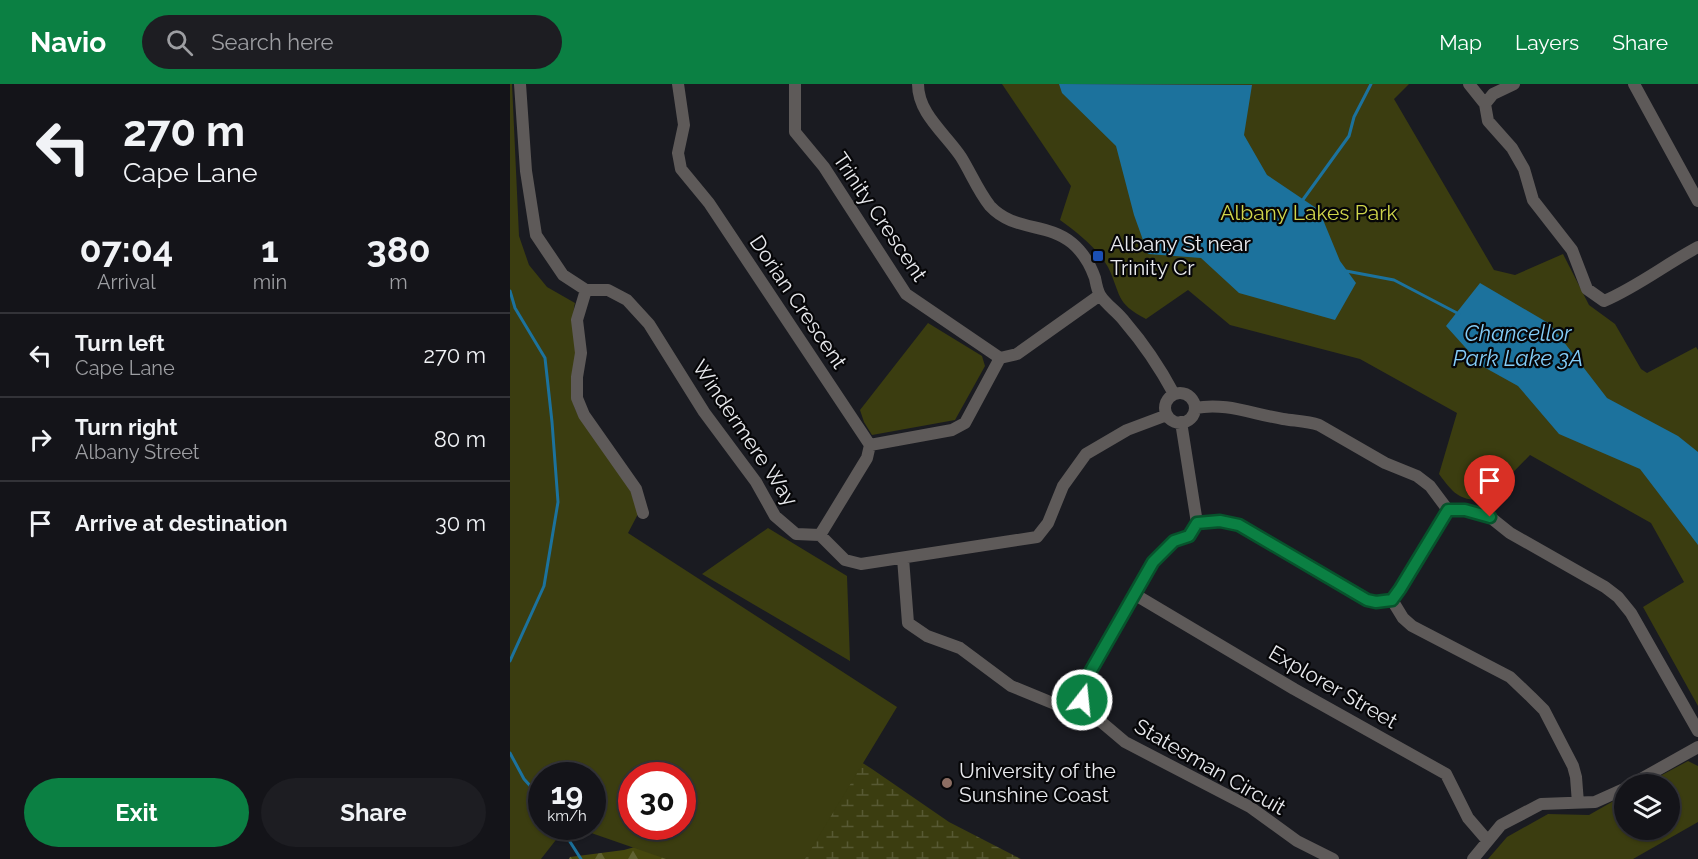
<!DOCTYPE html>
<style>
:root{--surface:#141419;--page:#1d1d22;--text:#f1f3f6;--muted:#9d9ea2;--line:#333338;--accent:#0b8043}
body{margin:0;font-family:Raleway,sans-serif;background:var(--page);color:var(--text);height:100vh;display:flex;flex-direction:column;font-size:22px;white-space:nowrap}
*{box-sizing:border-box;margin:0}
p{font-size:20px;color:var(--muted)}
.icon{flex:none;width:33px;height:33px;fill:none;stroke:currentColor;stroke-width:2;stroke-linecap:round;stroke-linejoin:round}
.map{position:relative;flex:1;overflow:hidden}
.panel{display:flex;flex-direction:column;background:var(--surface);width:510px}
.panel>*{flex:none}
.banner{background:#141419;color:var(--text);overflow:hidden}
.buttons{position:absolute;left:1104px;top:690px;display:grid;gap:12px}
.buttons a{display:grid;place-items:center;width:66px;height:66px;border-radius:50%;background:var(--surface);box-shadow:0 2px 4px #0004,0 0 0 2px var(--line);font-size:30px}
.speed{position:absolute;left:18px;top:678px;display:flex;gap:12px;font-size:30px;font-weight:700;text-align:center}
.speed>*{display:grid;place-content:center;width:78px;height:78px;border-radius:50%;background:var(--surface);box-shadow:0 2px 4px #0004,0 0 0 2px var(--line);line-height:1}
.speed small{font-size:15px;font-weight:400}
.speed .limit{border:9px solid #d22;background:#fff;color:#111}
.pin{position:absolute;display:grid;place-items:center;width:51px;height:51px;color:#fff;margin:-62px -26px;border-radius:50% 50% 50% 0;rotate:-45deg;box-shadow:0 0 6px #0007}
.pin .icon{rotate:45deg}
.me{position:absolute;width:66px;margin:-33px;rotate:16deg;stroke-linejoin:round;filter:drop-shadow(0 0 4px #0008)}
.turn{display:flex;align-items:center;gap:21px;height:126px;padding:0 24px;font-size:27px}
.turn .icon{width:78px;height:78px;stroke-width:2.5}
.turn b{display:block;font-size:42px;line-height:51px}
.eta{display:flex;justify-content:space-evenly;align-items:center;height:102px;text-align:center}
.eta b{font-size:36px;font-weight:700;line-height:42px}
.cta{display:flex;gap:12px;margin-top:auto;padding:12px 24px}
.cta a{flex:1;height:69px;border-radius:36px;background:var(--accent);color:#fff;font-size:24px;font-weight:700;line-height:69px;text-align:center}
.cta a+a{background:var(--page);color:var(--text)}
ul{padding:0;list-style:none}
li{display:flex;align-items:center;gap:18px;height:84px;padding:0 24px;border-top:2px solid var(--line)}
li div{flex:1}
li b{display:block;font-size:22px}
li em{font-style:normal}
header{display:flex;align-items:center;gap:36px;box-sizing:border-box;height:84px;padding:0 30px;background:var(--accent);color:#fff}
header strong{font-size:28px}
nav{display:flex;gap:33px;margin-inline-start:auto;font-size:21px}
.search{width:420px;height:54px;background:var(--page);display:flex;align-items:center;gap:15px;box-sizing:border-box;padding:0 21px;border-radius:33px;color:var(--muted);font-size:22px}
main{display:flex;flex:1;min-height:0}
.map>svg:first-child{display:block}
</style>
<header>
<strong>Navio</strong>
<div class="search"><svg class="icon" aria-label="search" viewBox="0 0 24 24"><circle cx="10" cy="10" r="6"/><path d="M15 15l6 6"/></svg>Search here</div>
<nav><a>Map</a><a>Layers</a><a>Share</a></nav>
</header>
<main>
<section class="panel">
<div class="banner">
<div class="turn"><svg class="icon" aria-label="left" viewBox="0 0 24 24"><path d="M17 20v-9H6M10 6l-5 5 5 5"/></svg><div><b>270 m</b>Cape Lane</div></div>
</div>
<div class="eta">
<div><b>07:04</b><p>Arrival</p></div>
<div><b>1</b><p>min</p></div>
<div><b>380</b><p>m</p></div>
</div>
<ul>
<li><svg class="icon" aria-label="left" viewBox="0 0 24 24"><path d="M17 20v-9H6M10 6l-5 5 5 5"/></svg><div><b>Turn left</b><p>Cape Lane</p></div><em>270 m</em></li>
<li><svg class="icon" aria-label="right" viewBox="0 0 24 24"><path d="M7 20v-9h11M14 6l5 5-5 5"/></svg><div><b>Turn right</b><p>Albany Street</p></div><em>80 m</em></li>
<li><svg class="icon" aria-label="arrive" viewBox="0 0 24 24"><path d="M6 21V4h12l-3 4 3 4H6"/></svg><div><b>Arrive at destination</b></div><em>30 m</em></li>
</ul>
<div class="cta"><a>Exit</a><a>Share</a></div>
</section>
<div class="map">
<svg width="1188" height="775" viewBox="0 0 1188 775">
<defs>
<pattern id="forest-firs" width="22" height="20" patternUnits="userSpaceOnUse" patternTransform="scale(1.5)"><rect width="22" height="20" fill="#45470d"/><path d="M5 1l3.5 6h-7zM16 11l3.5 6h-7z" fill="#606231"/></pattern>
<pattern id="wetland-marsh" width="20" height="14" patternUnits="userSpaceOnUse" patternTransform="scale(1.5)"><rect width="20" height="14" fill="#3b3d10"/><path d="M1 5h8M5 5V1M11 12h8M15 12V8" fill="none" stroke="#575933"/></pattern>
</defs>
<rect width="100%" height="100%" fill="#1a1b21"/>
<path fill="url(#forest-firs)" d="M150,756L168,775H59L60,773L114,766Z"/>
<path fill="url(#wetland-marsh)" d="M279,632L362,685L439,738L511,775H211Z"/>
<path fill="#3b3d10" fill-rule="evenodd" d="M0,0H2L9,152L19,181L37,203L65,219C61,235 67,250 66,266C65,291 55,306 68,331L120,405L128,430L118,449L387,623L295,775H156L64,743L82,742V692H32V742L56,743L31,775H0ZM122,692H172V742H122Z
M492,0H899L884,15L984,186L1005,191L1053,170L1079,221L1105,240L1131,285L1137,289L1186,263L1188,266V622L1133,523L1174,498L1141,439L1020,371L976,416C949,417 944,410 929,390L947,329L850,275L720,241L678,206L636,235C605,219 611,210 598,183C587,164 568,149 550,136L561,102Z
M418,239L472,272L475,282L445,336L362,351L354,338L350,326Z
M258,444L337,492L340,577L192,490Z
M1178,677L1188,682V738L1123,775H978L997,753L1038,730L1079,731L1114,711V746H1160V700H1135Z"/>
<path fill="#1c729d" d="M549,0L742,1L734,51L757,91L809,126L830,177L846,199L825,236L729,209L691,174L638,170L624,131L606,62L552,9Z
M970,199L1040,240L1097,314L1168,352L1188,368V461L1130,385L1049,350L1008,302L972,282L936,242Z"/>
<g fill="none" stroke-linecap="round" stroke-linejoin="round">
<path stroke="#1c729d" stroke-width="3" d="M792,117L839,52L844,33L861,0
M836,187L884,196L949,230
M0,207L5,224L35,274L42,338L48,418L34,502L0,577
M0,669L14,695L32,715
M50,742L71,775"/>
<path stroke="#5e5a59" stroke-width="12" d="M10,0L16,87L26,151L53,191L76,206H98L117,216L139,240L194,328L246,398L265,432L286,450L310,451L335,476L351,480L527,453L538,439L553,402L576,370L617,346L657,331
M168,0L174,41L168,69L171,85L199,119L360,361L357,374L310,451
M285,0V48L314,83L396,210L490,274L507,270L590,211
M408,0C408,30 436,50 451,73C461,89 468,107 480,122C504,148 537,138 562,159C573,168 580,180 585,194C586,199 587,206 590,211C596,221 608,228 615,238C634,260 650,284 664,310
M959,0L975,20
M1004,0L983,10L975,20L978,37L1002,64L1014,85L1023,116L1062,166L1077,205L1094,217C1127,203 1156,180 1188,163
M1124,0L1188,117
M76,206L67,236L71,269L67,293V314L74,331L126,405L133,429
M655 324a15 15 0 1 1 30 0a15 15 0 1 1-30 0Z
M685,324C716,318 742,330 773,335C785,337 797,337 809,341L875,379L907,392L920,402L938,426H955L980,433L1000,449L1095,503L1108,513L1121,529L1188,647
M671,338L687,439
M360,361L442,346L455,339L490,274
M393,474L398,539L417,552L450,564L501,602L545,620L572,616
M624,510L784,605L936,690L958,734L977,756
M882,516L890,505L938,426
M1122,700L1188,663
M823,775L787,757L740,723L615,658L576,625L572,616L571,604L643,478L665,457L679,452L687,439L710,437L730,441L857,516L866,518L882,516L893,534L902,542L1000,593L1021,613L1034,626L1063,682L1066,693L1068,719
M963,775L991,741L1031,720L1085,718L1114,705"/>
</g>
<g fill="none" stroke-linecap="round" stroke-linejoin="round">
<g stroke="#07532c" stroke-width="15">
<path id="route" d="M572,616L571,604L643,478L664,457L679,452L687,439L710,437L729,441L857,516L866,518L882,516L890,505L938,426H955L980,433"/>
</g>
<use href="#route" stroke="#0b8043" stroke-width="10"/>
</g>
<rect fill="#1a4fb4" stroke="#060608" stroke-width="2" x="582" y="166" width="12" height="12" rx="3"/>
<circle fill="#8d6e63" stroke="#060608" stroke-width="2" cx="437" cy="699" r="6"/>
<g text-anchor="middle" stroke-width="4.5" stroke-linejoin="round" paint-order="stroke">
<g font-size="21" fill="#cfd54b" stroke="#060608">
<text x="799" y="136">Albany Lakes Park</text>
</g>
<g font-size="21" fill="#e8e9ed" stroke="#060608">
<text transform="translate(370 133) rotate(56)" y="7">Trinity Crescent</text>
<text transform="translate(288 218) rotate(56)" y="7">Dorian Crescent</text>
<text transform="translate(235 349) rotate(56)" y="7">Windermere Way</text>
<text transform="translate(823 603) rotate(30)" y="7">Explorer Street</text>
<text transform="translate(700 683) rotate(30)" y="7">Statesman Circuit</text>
</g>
<g font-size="21" fill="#e8e9ed" stroke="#060608" text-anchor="start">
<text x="600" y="167">Albany St near<tspan x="600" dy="24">Trinity Cr</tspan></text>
<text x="449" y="694">University of the<tspan x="449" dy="24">Sunshine Coast</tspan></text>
</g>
<g font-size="22" font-style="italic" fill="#84cdf8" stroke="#060608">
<text x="1008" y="257">Chancellor<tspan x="1008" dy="25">Park Lake 3A</tspan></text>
</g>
</g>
</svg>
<div class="buttons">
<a><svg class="icon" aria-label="layers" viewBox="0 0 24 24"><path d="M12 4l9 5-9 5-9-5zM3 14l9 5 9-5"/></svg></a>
</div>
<div class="speed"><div>19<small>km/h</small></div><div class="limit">30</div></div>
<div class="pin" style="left:980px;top:433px;background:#d93025"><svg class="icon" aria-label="arrive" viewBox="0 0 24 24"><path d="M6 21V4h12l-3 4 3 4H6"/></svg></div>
<svg class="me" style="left:572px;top:616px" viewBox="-20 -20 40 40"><circle r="17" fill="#0b8043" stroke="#fff" stroke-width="3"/><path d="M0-11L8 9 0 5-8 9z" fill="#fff"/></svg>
</div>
</main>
